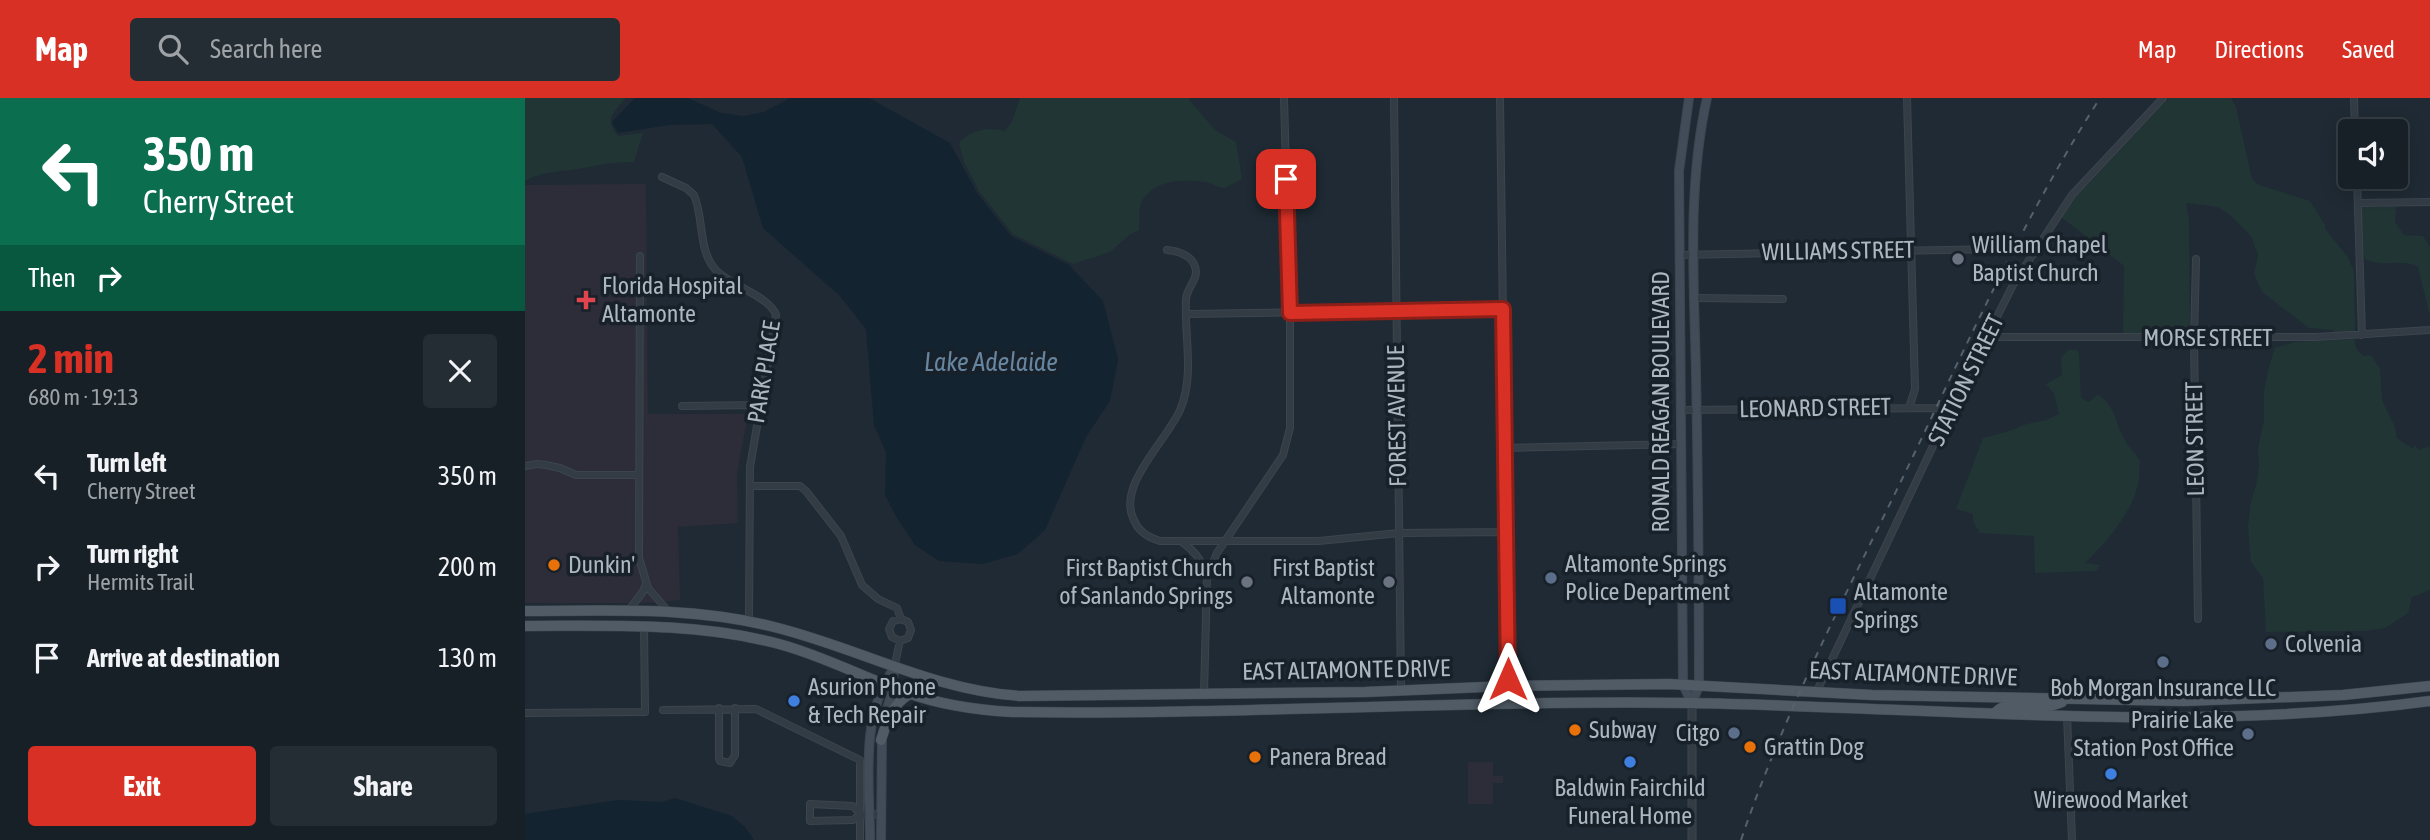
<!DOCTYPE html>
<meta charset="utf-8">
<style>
:root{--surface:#172027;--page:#242d33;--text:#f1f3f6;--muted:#9ea3a7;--line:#363e44;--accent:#d93025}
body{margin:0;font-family:"Asap Condensed",sans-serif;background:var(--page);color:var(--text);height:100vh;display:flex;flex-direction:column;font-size:26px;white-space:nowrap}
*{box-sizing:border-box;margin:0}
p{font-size:23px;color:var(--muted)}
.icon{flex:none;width:38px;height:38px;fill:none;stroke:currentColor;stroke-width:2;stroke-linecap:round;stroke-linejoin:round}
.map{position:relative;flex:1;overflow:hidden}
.panel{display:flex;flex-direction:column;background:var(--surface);width:525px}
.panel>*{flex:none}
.hud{background:#0b6e4f;color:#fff;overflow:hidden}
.tools{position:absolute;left:1813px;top:21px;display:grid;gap:14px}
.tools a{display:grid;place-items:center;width:70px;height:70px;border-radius:7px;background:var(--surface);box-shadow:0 4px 18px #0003,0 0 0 2px var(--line);font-size:35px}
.pin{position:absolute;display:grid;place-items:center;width:60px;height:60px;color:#fff;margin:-30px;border-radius:14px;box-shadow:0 4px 10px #0006}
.me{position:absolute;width:77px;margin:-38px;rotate:0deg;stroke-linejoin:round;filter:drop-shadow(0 0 5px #0008)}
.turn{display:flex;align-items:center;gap:24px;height:147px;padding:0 28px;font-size:32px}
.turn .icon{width:91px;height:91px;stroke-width:2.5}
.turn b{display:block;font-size:49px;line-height:60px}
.then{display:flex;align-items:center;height:66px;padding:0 28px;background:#0003;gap:14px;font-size:26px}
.round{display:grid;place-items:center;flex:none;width:74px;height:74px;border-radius:7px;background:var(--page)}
.summary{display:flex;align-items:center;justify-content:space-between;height:119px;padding:0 28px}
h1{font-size:42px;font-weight:700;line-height:52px;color:var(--accent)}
.action{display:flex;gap:14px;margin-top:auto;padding:14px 28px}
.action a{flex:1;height:80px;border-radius:7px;background:var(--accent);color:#fff;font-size:28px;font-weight:700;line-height:80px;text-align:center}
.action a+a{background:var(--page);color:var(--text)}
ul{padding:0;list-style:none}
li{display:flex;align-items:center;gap:21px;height:91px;padding:0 28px}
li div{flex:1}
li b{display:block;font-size:26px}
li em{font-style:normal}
header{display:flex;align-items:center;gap:42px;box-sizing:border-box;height:98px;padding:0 35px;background:var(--accent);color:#fff}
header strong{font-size:33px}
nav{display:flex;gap:38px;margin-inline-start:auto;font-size:24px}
.search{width:490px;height:63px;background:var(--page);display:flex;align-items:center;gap:18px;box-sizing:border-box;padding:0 24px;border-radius:7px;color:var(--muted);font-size:26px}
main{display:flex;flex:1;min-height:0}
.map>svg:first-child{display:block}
</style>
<header>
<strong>Map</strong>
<div class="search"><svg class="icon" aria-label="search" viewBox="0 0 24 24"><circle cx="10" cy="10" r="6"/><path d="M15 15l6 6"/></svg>Search here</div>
<nav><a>Map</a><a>Directions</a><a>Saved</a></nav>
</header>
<main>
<section class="panel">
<div class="hud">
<div class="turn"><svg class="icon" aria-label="left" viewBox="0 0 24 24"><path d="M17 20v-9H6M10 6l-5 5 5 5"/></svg><div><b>350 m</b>Cherry Street</div></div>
<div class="then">Then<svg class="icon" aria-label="right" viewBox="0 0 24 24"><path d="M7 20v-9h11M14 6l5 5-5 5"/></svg></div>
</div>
<div class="summary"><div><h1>2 min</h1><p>680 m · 19:13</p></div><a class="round"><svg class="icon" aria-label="close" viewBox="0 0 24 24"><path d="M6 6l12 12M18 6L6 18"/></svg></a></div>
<ul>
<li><svg class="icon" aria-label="left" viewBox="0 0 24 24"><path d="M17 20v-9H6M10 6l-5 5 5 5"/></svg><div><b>Turn left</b><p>Cherry Street</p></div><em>350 m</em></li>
<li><svg class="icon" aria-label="right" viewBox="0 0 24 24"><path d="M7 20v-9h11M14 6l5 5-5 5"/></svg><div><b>Turn right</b><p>Hermits Trail</p></div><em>200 m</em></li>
<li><svg class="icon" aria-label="arrive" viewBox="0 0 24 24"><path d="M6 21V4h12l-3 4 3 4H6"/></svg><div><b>Arrive at destination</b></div><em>130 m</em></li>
</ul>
<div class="action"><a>Exit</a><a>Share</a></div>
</section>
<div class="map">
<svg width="1905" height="742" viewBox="0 0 1905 742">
<rect width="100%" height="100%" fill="#1f2a34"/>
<path fill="#2d2d39" d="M121,86L123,316H223L212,376L213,425L153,429L155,502L122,505H0V87Z
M943,664H968V678H978V685H968V706H943Z"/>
<path fill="#213535" d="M0,0H100C88,16 79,21 93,38L118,35L109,64C89,64 78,66 59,70C39,74 19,72 0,83Z
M495,0H663L690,32L711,44L717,81L700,90C693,90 687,85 680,84C658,81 628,81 616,105C613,112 615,124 614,132L603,138L585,154L548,166L488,136L454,93L439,64L434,45C445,32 464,28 480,33L487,23Z
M1644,0H1706L1711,9L1727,81L1734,87L1785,103L1800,127V131L1822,158L1829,173L1830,233L1809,234L1808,232L1784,230L1737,194L1729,176L1733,157L1726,138L1706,118L1693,109L1661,105L1664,121L1665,237H1598L1599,168L1536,119L1550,100Z
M1837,109H1871L1870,124L1879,137L1898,138L1905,149V218L1893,169C1875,159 1861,171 1840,161L1838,153Z
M1830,241C1829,249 1832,252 1838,258L1846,257L1855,271L1857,302L1870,329L1872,340L1887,350L1890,347L1894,352L1905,348V492L1887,499L1883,515L1860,530L1841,533L1741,534L1738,480L1726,464L1723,429L1726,403L1731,387L1734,368L1733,350L1739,322V293L1744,268L1750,250L1770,244Z
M1543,252H1551L1554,255L1556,300L1564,304L1573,296C1593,311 1589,325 1601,344C1604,350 1611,356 1615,362C1614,371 1615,382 1612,390C1604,419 1581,444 1560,465L1575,467L1571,473L1510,475L1509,438L1455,435L1448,423V416L1431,411L1458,340L1488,332L1498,327L1521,322L1534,316L1529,296L1521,286L1537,277L1536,260Z"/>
<path fill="#142330" d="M110,0H163L196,15L218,18L239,14L265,0H344L425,45L452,95L486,138L544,167L578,203L593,261L585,303L561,339L520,432L493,456L458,466L414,463L390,447L372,420L360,397L361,354L349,327L341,231L315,198L238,130L217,59L187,26L144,27L93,35L87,24Z
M150,700L207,718L220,729L229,742H0V716L93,702L138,704Z"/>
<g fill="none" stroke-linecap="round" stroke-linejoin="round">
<g stroke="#3c454e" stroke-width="8">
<path id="minor" d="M869,0L876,593
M975,0L983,588
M1382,0L1390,291L1384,310
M1829,0L1830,33
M137,79L161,90L169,97C179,120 173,152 190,171C203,187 245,198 251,217L225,369L224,523
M1832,79L1837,237
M1833,105L1905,104
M642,152C652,153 664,156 669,166C676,180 662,188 661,201C659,236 670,278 655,312C642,342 593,386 608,420C613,433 622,439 635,443H794L874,435L982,434
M1154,157L1472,151
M115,158L114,460L123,490L143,513
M1671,161L1669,241L1673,521
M1169,200L1258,201
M662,216L978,211
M1460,239H1791L1905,232
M157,308L236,307
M1155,312L1426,310
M981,350L1157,346
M0,368L12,366L21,367L35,370L51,377H113
M225,388H275L281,393L316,438L337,487L353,501L372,510L376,521
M656,443C670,454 677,461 681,478
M103,513L117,495L121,486
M369,570L375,543L383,540L386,532L383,524L376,521L368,523L364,531L367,539L375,543
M1291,595L1426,310L1489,185L1547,97L1638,0
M679,596L682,479L692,455L758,357L765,330V215L759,0
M194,610V660L195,663L205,665L210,657V610
M138,612L231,611L335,662V742
M0,615L120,614L119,528
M1542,617L1547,742
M334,715L328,708L285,706V723L328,722L335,717L356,716"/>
</g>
<g stroke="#3c454e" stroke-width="9">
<path id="tertiary" d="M1167,605V742"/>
</g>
<g stroke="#3c454e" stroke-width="10">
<path id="secondary" d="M1164,0L1154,73L1158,587L1167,605
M1167,605L1174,588C1174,484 1173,379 1171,275C1169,184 1162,89 1182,0
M358,625L368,590L369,570
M345,742C345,684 334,620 369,570
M356,742L357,638"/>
</g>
<g stroke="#3c454e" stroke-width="11">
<path id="primary" d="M0,513C84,513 167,508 249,529C334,550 407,592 495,598L840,594L983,588L1144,586L1347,597L1659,603L1818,597L1905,588
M0,528C85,528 171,524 254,546C299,558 339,580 383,595C416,607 452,612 487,614C713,617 939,602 1164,605C1409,609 1662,636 1905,603
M1471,614C1485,599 1518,614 1537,604
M356,642C362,623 367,606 385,596"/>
</g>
<use href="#minor" stroke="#333c45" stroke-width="6"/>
<use href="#tertiary" stroke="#333c45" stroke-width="7"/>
<use href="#secondary" stroke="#414c58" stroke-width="8"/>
<use href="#primary" stroke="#505b65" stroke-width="10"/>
<path stroke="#55616c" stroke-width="2" stroke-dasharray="7 7" stroke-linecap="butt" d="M1216,742C1259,615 1321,496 1380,375C1441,248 1499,119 1575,0"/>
</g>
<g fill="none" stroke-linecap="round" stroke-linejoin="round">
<g stroke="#8d1f18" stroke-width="18">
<path id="route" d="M761,81L765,215L978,211L983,581"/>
</g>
<use href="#route" stroke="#d93025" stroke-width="12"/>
</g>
<g fill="#6b7280" stroke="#182129" stroke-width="2.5">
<circle cx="1433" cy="161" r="7"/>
<circle cx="722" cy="484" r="7"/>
<circle cx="864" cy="484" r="7"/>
</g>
<path fill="#e0444e" stroke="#182129" stroke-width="2.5" d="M57.5 191.5h7v7h7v7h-7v7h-7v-7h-7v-7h7z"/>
<g fill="#e8710a" stroke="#182129" stroke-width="2.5">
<circle cx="29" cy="467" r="7"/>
<circle cx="1050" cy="632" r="7"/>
<circle cx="1225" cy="649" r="7"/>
<circle cx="730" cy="659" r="7"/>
</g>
<g fill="#5c6f8a" stroke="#182129" stroke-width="2.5">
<circle cx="1026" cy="480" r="7"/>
<circle cx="1746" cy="546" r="7"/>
<circle cx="1638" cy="564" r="7"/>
<circle cx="1209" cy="635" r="7"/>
<circle cx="1723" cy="636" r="7"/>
</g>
<rect fill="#1a4fb4" stroke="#182129" stroke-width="2.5" x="1304" y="499" width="18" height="18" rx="3.5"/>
<g fill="#3f7fe0" stroke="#182129" stroke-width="2.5">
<circle cx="269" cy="603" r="7"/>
<circle cx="1105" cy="664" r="7"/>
<circle cx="1586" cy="676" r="7"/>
</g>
<g text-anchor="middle" stroke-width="7" stroke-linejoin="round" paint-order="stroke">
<g font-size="24" fill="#acb7c2" stroke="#182129" text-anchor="start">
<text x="1447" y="155">William Chapel<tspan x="1447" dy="28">Baptist Church</tspan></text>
<text x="77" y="196">Florida Hospital<tspan x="77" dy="28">Altamonte</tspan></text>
<text x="1040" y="474">Altamonte Springs<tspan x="1040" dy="28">Police Department</tspan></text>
<text x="43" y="475">Dunkin'</text>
<text x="708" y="478" text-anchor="end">First Baptist Church<tspan x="708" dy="28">of Sanlando Springs</tspan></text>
<text x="850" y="478" text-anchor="end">First Baptist<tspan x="850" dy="28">Altamonte</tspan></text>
<text x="1329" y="502">Altamonte<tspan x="1329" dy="28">Springs</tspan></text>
<text x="1760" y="554">Colvenia</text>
<text x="283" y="597">Asurion Phone<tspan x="283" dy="28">&amp; Tech Repair</tspan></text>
<text x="1638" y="598" text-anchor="middle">Bob Morgan Insurance LLC</text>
<text x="1709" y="630" text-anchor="end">Prairie Lake<tspan x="1709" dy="28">Station Post Office</tspan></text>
<text x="1064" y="640">Subway</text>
<text x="1195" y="643" text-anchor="end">Citgo</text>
<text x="1239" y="657">Grattin Dog</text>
<text x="744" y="667">Panera Bread</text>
<text x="1105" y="698" text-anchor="middle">Baldwin Fairchild<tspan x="1105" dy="28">Funeral Home</tspan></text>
<text x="1586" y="710" text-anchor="middle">Wirewood Market</text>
</g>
<g font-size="24" fill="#acb7c2" stroke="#182129">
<text transform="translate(1313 153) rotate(-1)" y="8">WILLIAMS STREET</text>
<text x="1683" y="248">MORSE STREET</text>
<text transform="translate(239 274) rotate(-81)" y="8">PARK PLACE</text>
<text transform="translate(1441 282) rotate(-64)" y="8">STATION STREET</text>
<text transform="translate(1136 304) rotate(-90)" y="8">RONALD REAGAN BOULEVARD</text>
<text transform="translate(1290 310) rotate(-1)" y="8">LEONARD STREET</text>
<text transform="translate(872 318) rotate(-91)" y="8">FOREST AVENUE</text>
<text transform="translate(1670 341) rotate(-91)" y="8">LEON STREET</text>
<text transform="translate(821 572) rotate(-1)" y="8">EAST ALTAMONTE DRIVE</text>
<text transform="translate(1388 576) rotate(2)" y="8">EAST ALTAMONTE DRIVE</text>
</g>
<g font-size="26" font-style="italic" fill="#6685a0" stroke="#182129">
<text x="466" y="273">Lake Adelaide</text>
</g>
</g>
</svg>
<div class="tools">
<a><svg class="icon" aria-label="sound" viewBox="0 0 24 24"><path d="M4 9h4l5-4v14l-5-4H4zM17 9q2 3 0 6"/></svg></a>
</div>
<div class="pin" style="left:761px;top:81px;background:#d93025"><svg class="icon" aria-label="arrive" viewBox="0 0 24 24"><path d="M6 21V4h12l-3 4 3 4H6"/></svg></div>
<svg class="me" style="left:983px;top:581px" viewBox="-20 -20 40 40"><path d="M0-17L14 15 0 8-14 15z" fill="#d93025" stroke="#fff" stroke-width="4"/></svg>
</div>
</main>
